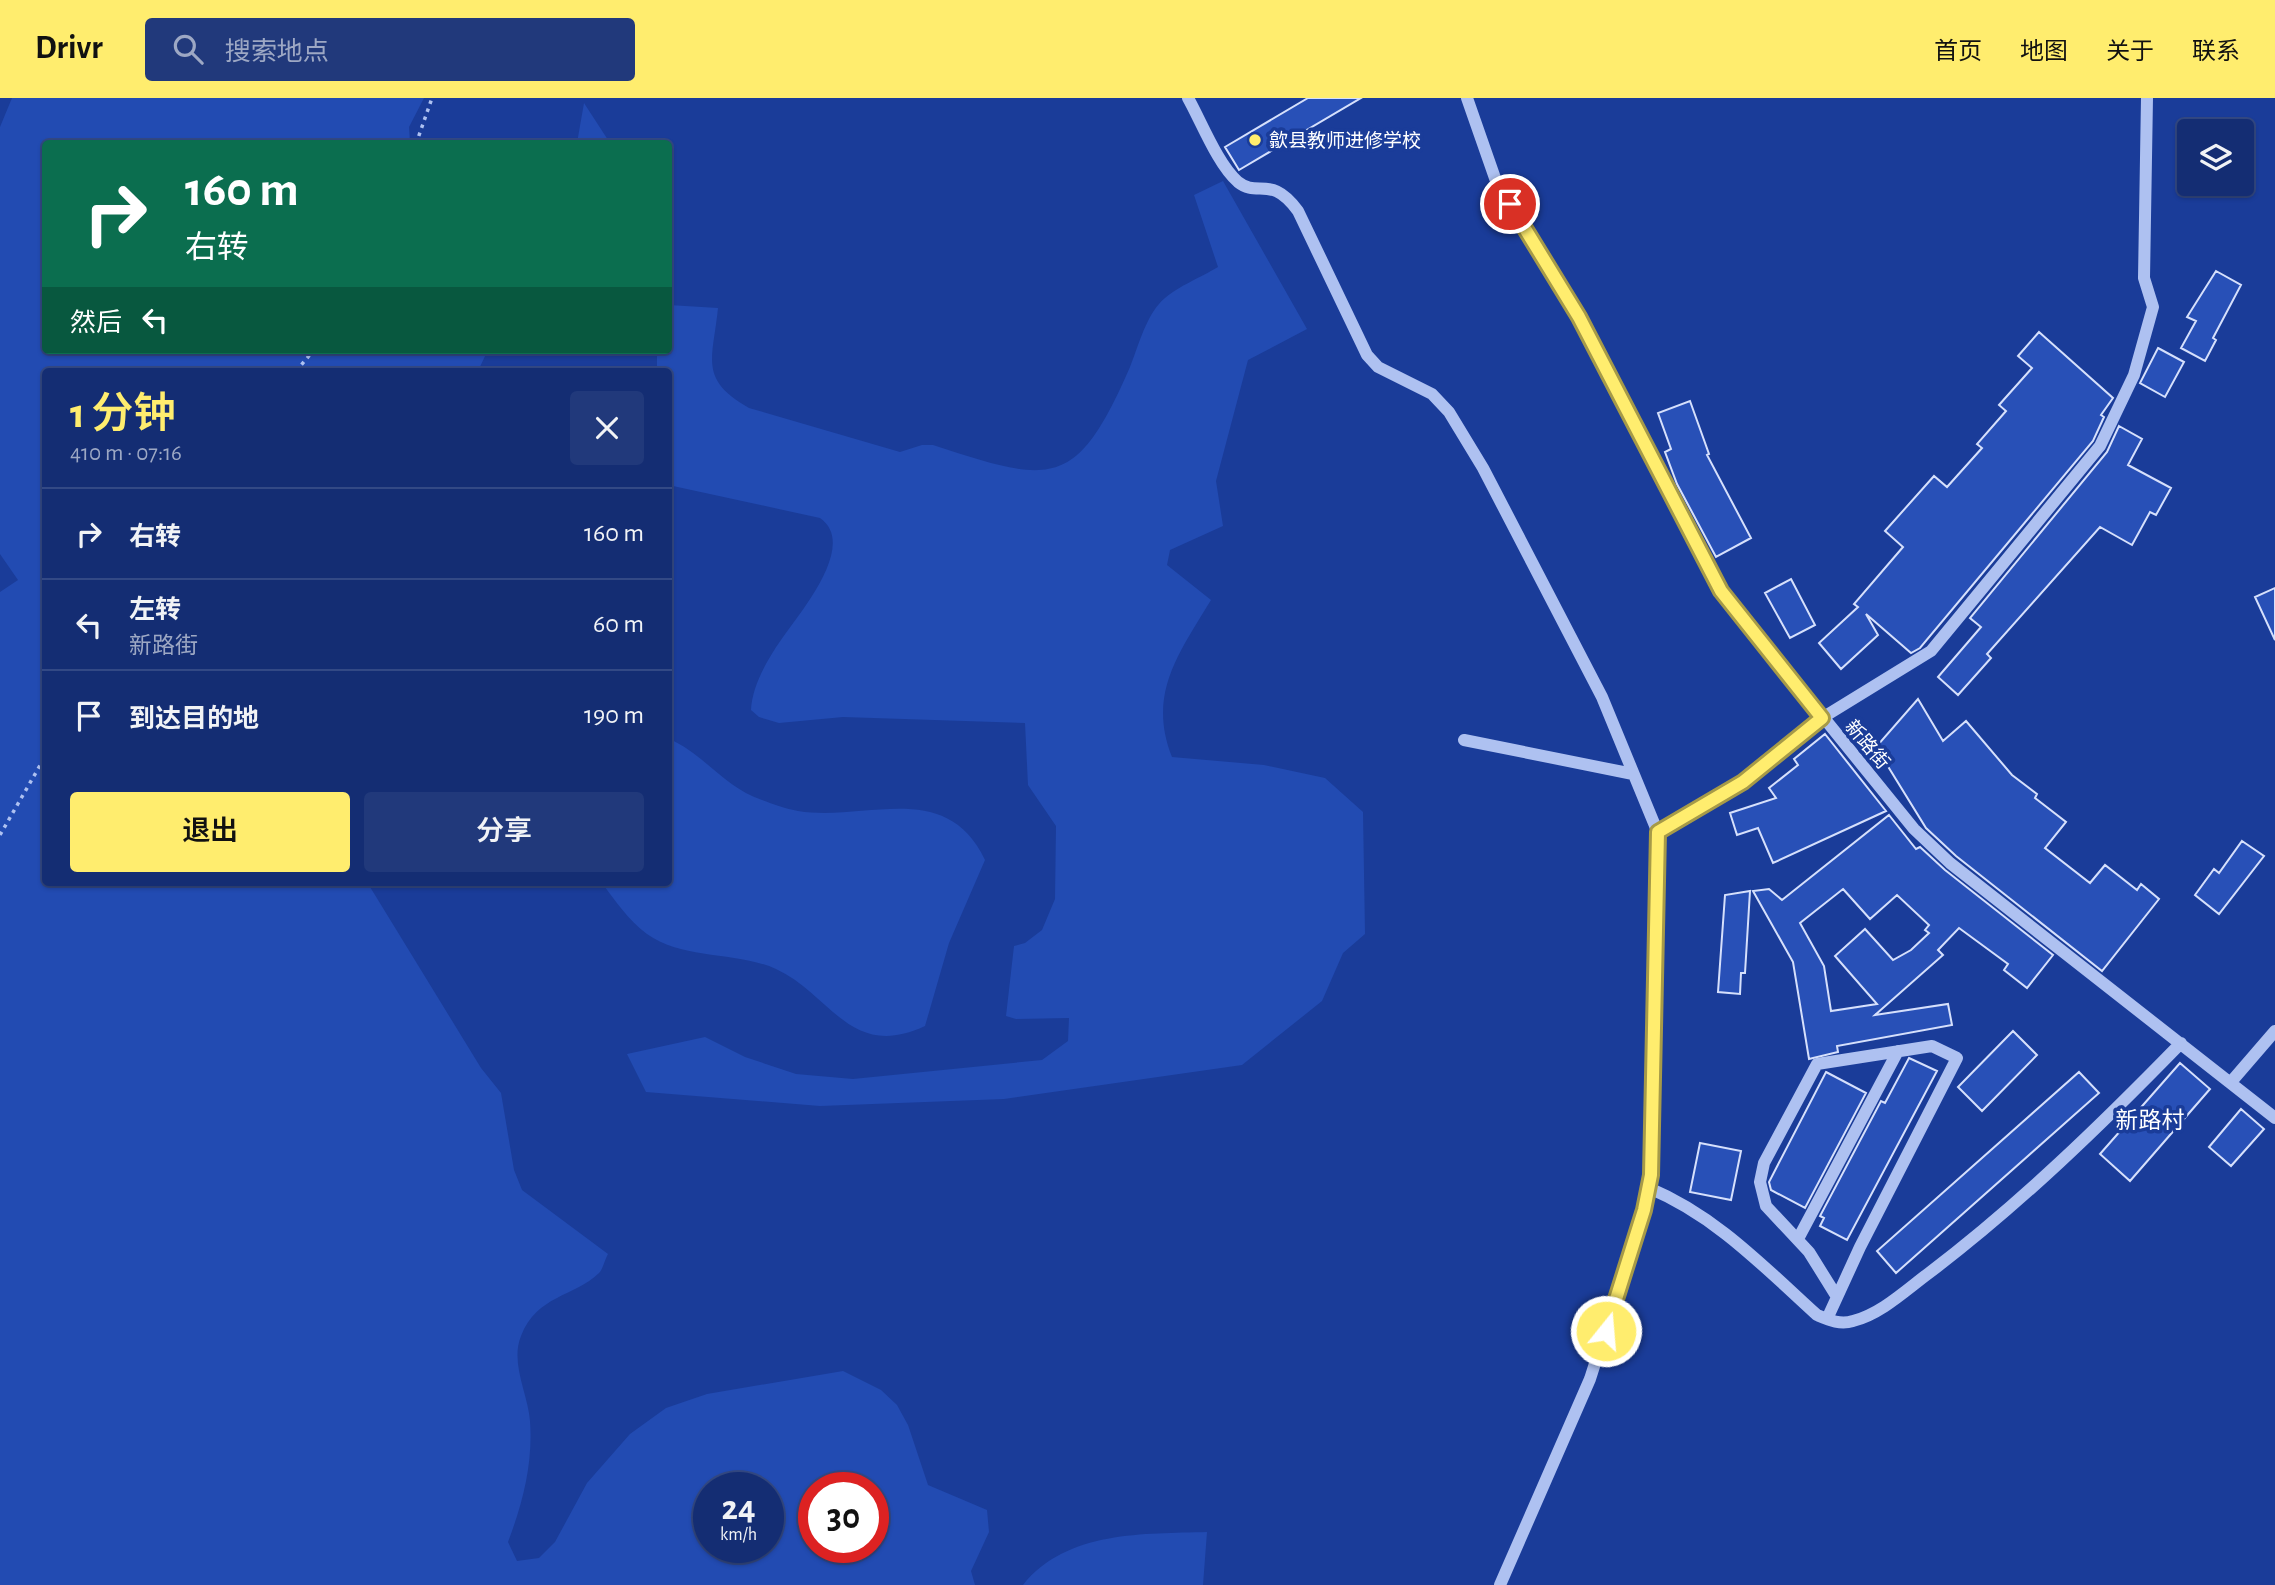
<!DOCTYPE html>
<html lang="zh">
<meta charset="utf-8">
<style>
:root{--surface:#142d73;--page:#21397b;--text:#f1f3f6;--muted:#9da8c4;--line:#334985;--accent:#ffed6e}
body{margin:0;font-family:"Alegreya Sans","Noto Sans SC",sans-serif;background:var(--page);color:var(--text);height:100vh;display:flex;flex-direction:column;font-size:26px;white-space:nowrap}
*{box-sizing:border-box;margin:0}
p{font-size:23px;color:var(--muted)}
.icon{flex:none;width:38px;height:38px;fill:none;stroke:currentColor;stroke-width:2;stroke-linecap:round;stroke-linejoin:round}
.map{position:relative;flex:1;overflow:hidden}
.side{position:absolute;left:42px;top:270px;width:630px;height:518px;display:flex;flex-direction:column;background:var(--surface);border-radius:7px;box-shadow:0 2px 5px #0004,0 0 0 2px var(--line)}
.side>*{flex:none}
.banner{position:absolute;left:42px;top:42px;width:630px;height:214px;border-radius:7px;box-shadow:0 2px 5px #0004,0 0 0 2px var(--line);background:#0b6e4f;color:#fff;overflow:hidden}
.fabs{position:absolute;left:2177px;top:21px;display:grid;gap:14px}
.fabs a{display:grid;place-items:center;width:77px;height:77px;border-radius:7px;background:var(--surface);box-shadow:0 2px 5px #0004,0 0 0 2px var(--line);font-size:35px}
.speed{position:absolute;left:693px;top:1374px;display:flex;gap:14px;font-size:35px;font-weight:700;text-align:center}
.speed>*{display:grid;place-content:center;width:91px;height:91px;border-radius:50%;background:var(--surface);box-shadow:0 2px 5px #0004,0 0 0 2px var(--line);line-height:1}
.speed small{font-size:18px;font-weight:400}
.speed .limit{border:10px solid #d22;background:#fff;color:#111}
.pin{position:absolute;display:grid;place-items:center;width:60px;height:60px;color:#fff;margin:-30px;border:4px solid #fff;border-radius:50%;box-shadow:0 2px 7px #0007}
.me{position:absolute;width:77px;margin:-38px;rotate:17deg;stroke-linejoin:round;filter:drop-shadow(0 0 5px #0008)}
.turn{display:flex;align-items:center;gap:24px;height:147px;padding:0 28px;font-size:32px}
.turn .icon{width:91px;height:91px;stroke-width:2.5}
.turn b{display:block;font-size:49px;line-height:60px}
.then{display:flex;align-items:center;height:66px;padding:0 28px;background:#0003;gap:14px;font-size:26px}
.round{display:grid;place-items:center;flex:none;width:74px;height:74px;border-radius:7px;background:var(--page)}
.summary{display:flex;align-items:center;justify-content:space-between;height:119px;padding:0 28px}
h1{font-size:42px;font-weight:600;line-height:52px;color:var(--accent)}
.primary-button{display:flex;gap:14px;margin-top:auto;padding:14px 28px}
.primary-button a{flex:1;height:80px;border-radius:7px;background:var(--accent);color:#111;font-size:28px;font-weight:600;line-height:80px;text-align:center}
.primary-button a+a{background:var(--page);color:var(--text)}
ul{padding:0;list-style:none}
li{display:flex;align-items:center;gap:21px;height:91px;padding:0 28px;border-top:2px solid var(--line)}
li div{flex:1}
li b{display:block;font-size:26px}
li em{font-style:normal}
header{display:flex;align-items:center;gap:42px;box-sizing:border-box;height:98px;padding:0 35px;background:var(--accent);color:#111}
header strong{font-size:33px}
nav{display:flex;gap:38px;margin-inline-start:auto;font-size:24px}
.search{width:490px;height:63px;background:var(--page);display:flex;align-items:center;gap:18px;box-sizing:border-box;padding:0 24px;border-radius:7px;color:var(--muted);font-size:26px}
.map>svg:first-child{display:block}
</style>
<header>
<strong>Drivr</strong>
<div class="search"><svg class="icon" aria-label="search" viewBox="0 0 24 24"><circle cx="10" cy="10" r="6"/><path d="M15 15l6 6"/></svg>搜索地点</div>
<nav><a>首页</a><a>地图</a><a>关于</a><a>联系</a></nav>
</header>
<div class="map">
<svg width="2275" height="1487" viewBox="0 0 2275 1487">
<rect width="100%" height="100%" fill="#1a3c99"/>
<path fill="#224bb2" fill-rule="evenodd" d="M12,0H424L409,29L410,45L46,46V252H498L486,256L478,273H46V784H367L481,970L501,995L514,1072L522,1092L608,1156C605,1161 603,1171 599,1175C574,1199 537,1197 521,1238C510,1265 528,1296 530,1323C533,1366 523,1404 508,1444L517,1463L539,1460L555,1444L587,1385L630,1336L666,1310L707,1296L843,1273L881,1292L897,1307L908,1327L928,1387L987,1412L989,1434L971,1473L975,1487H0V494L18,482L0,456V29ZM709,1390H768V1449H709ZM814,1390H873V1449H814Z
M584,5L610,45H577Z
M1223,83L1307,231L1248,262L1216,383L1223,428L1170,452L1167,467L1211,502C1179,555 1147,596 1172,659L1264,667L1325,680L1363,714L1365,836L1343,855L1322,903L1242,967L1004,1001L820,1008L646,994L627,956L705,939L745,959L796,976L853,981L1042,962L1068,943L1069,920L1016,921L1006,918L1014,848L1025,845L1042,832L1055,801L1056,728L1028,687L1025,625L843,619L779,625L759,619L751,612C752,588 767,562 781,542C798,517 859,447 820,420L673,388L668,374V273H657V252H668L669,207L718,210C713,261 698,281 749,310L900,354L922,347H933C1052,386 1076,393 1130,269C1138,249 1145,222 1159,206C1173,190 1200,180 1218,169L1194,97Z
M669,641C703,655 725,690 762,702C773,706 786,711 798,713C866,724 946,680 985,762L949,845L925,928C850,963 831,896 776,871C736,853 683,862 647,836C628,822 615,802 601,784H668Z
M1207,1434L1203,1487H1023C1067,1432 1145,1436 1207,1434Z"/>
<path fill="#2850b7" stroke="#d6e0fc" stroke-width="2" fill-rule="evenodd" d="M1308,0H1361L1239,72L1225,49Z
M2216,173L2241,187L2213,240L2216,242L2205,263L2181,250L2196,223L2187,219Z
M2039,234L2113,300L2101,317L2104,319L2093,343L1920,550L1911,555L1866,516L1878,537L1841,571L1819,545L1858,509L1854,506L1903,449L1885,433L1934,378L1947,389L1982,350L1977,346L2006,313L1999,307L2032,270L2018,258Z
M2158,250L2184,264L2165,299L2140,285Z
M1690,303L1709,356L1707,357L1751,440L1716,459L1677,386L1665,354L1671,351L1658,315Z
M2119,328L2142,341L2128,367L2171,390L2156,417L2150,414L2132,447L2100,429L1987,556L1991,560L1958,597L1938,579L1981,529L1970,520L2107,354Z
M1791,481L1815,527L1790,540L1765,495Z
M2275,490V542L2255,499Z
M1918,601L1943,643L1966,623L2012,677L2037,696L2035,700L2066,724L2045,750L2090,785L2105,767L2137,792L2141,786L2159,801L2102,873L1956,758L1926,730L1876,649Z
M1825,636L1886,713L1773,765L1758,730L1737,737L1730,715L1776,700L1769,690L1798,667L1794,661Z
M1889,717L1916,751L1920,749L1945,772L2053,857L2027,890L2004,872L2008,866L1959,830L1938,852L1943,857L1875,917L1948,906L1952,927L1837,948L1838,954L1809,961L1793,864L1753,793L1769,791L1782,802ZM1843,791L1870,821L1897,797L1929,827L1925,832L1929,835L1911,852L1893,862L1865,831L1835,858L1877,906L1831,913L1824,868L1800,825Z
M2242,743L2264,758L2219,816L2195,797L2214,771L2219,775Z
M1750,793L1745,875H1741L1740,896L1718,894L1725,797Z
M2013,933L2037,957L1982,1013L1958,989Z
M1909,960L1937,973L1847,1142L1820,1128L1824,1120L1820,1118L1881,1003L1885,1005Z
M2180,965L2210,991L2130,1083L2100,1056Z
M1826,974L1866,995L1805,1110L1771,1092L1769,1084Z
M2079,974L2099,995L1896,1175L1877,1153Z
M2241,1011L2264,1031L2231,1068L2209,1049Z
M1700,1045L1741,1053L1731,1102L1690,1094Z"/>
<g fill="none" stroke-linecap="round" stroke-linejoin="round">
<path stroke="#aec1f1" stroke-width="3.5" stroke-dasharray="3.5 5" stroke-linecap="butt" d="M416,46L432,0
M296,273L314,252
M0,737L46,657"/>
<path stroke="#aec1f1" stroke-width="12" d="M1188,0C1201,23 1218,67 1238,84C1258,100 1271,76 1298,113L1367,257L1378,269L1432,296L1449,314L1483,370L1602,599L1658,735L1651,1077L1644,1112L1590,1281L1500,1487
M1467,0L1496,83L1579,219L1721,493L1914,731L1950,765L2275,1020
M1464,642L1633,676
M1658,735L1743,684L1822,620L1931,553L2100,348L2134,277L2153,209L2144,180L2147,0
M2231,984L2275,933
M1649,1090C1716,1118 1764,1169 1817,1217C1829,1222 1840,1227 1853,1223C1881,1216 1906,1192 1929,1175C2020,1106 2102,1026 2181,945
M1798,1141L1898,953
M1827,1221L1860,1149L1957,960L1932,948L1817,966L1764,1065L1760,1084L1766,1108L1809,1154L1837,1199"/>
</g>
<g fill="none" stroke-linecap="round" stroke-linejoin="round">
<g stroke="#a69a48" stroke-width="18">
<path id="route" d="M1510,106L1579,219L1721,493L1822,620L1743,684L1658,734L1651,1077L1644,1112L1606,1233"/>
</g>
<use href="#route" stroke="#ffed6e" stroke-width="12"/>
</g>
<circle fill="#ffed6e" stroke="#1a3c99" stroke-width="2.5" cx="1255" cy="42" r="7"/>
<g text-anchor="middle" stroke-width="7" stroke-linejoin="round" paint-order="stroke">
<g font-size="19" fill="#fff" stroke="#1a3c99" text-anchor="start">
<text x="1269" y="49">歙县教师进修学校</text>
</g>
<g font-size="19" fill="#fff" stroke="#1a3c99">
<text transform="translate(1868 646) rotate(50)" y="7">新路街</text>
</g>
<g font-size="23" fill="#fff" stroke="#1a3c99">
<text x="2150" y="1030">新路村</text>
</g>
</g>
</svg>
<div class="fabs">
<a><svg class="icon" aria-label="layers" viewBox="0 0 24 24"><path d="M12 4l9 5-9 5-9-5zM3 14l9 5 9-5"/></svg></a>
</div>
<div class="speed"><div>24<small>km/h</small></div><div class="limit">30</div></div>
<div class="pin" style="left:1510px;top:106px;background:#d93025"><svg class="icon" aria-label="arrive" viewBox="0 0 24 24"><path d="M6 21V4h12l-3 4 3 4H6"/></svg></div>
<svg class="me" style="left:1606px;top:1233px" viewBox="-20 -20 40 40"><circle r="17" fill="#ffed6e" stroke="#fff" stroke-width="3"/><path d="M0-11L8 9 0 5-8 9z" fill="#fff"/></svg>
<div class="banner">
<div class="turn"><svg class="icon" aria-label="right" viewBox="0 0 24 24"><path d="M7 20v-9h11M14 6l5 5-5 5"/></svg><div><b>160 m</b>右转</div></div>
<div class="then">然后<svg class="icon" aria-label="left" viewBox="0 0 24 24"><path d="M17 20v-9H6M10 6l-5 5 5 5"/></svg></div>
</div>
<section class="side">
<div class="summary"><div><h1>1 分钟</h1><p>410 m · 07:16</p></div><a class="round"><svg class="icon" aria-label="close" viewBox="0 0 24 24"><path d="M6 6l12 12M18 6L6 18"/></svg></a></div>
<ul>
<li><svg class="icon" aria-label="right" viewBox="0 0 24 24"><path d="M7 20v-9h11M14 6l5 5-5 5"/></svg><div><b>右转</b></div><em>160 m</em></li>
<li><svg class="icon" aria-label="left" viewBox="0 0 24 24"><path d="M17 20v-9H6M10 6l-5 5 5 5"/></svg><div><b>左转</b><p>新路街</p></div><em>60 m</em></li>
<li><svg class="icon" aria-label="arrive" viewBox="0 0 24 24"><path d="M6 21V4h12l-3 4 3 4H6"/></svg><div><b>到达目的地</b></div><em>190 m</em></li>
</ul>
<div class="primary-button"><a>退出</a><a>分享</a></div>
</section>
</div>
